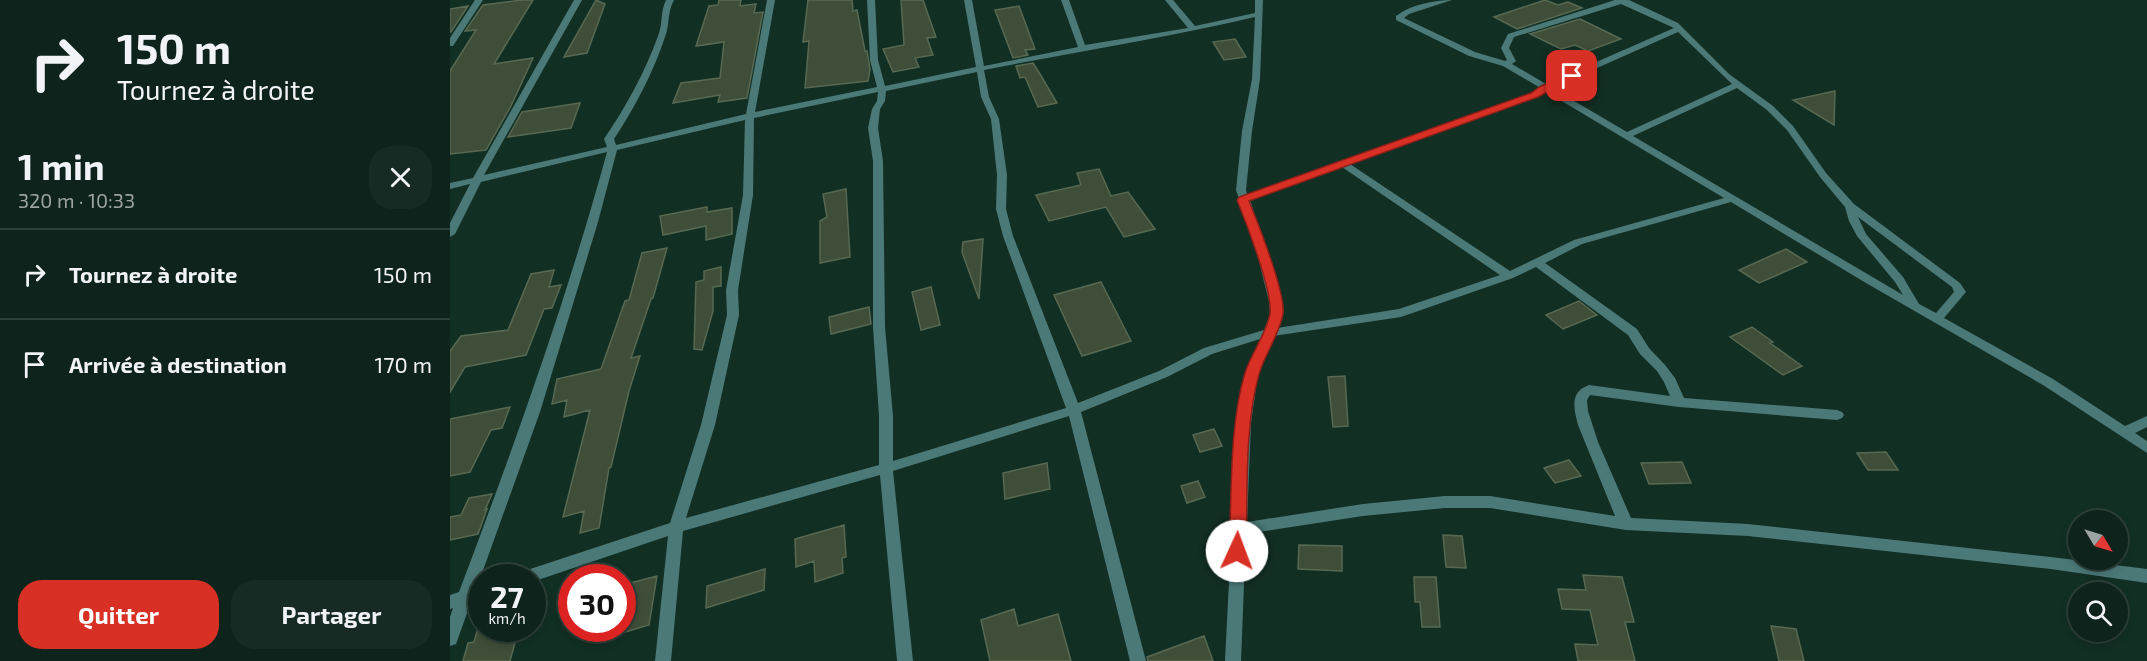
<!DOCTYPE html>
<html lang="fr">
<meta charset="utf-8">
<style>
:root{--surface:#0e231b;--page:#172b24;--text:#f1f3f6;--muted:#9ba4a3;--line:#2e403a;--accent:#d93025}
body{margin:0;font-family:"Exo 2",sans-serif;background:var(--page);color:var(--text);height:100vh;display:flex;flex-direction:column;font-size:22px;white-space:nowrap}
*{box-sizing:border-box;margin:0}
p{font-size:20px;color:var(--muted)}
.icon{flex:none;width:33px;height:33px;fill:none;stroke:currentColor;stroke-width:2;stroke-linecap:round;stroke-linejoin:round}
.map{position:relative;flex:1;overflow:hidden}
.panel{display:flex;flex-direction:column;background:var(--surface);width:450px}
.panel>*{flex:none}
.top-card{background:#0e231b;color:var(--text);overflow:hidden}
.needle{width:39px;rotate:128deg}
.tools{position:absolute;left:1618px;top:510px;display:grid;gap:12px}
.tools a{display:grid;place-items:center;width:60px;height:60px;border-radius:50%;background:var(--surface);box-shadow:0 3px 9px #0003,0 0 0 2px var(--line);font-size:30px}
.speed{position:absolute;left:18px;top:564px;display:flex;gap:12px;font-size:30px;font-weight:700;text-align:center}
.speed>*{display:grid;place-content:center;width:78px;height:78px;border-radius:50%;background:var(--surface);box-shadow:0 3px 9px #0003,0 0 0 2px var(--line);line-height:1}
.speed small{font-size:15px;font-weight:400}
.speed .limit{border:9px solid #d22;background:#fff;color:#111}
.pin{position:absolute;display:grid;place-items:center;width:51px;height:51px;color:#fff;margin:-26px;border-radius:12px;box-shadow:0 3px 9px #0006}
.me{position:absolute;width:66px;margin:-33px;rotate:2deg;stroke-linejoin:round;filter:drop-shadow(0 0 4px #0008)}
.turn{display:flex;align-items:center;gap:21px;height:126px;padding:0 18px;font-size:27px}
.turn .icon{width:78px;height:78px;stroke-width:2.5}
.turn b{display:block;font-size:42px;line-height:51px}
.round{display:grid;place-items:center;flex:none;width:63px;height:63px;border-radius:24px;background:var(--page)}
.head{display:flex;align-items:center;justify-content:space-between;height:102px;padding:0 18px}
h1{font-size:36px;font-weight:700;line-height:45px}
.cta{display:flex;gap:12px;margin-top:auto;padding:12px 18px}
.cta a{flex:1;height:69px;border-radius:24px;background:var(--accent);color:#fff;font-size:24px;font-weight:700;line-height:69px;text-align:center}
.cta a+a{background:var(--page);color:var(--text)}
ul{padding:0;list-style:none}
li{display:flex;align-items:center;gap:18px;height:90px;padding:0 18px;border-top:2px solid var(--line)}
li div{flex:1}
li b{display:block;font-size:22px}
li em{font-style:normal}
main{display:flex;flex:1;min-height:0}
.map>svg:first-child{display:block}
</style>
<main>
<section class="panel">
<div class="top-card">
<div class="turn"><svg class="icon" aria-label="right" viewBox="0 0 24 24"><path d="M7 20v-9h11M14 6l5 5-5 5"/></svg><div><b>150 m</b>Tournez à droite</div></div>
</div>
<div class="head"><div><h1>1 min</h1><p>320 m · 10:33</p></div><a class="round"><svg class="icon" aria-label="close" viewBox="0 0 24 24"><path d="M6 6l12 12M18 6L6 18"/></svg></a></div>
<ul>
<li><svg class="icon" aria-label="right" viewBox="0 0 24 24"><path d="M7 20v-9h11M14 6l5 5-5 5"/></svg><div><b>Tournez à droite</b></div><em>150 m</em></li>
<li><svg class="icon" aria-label="arrive" viewBox="0 0 24 24"><path d="M6 21V4h12l-3 4 3 4H6"/></svg><div><b>Arrivée à destination</b></div><em>170 m</em></li>
</ul>
<div class="cta"><a>Quitter</a><a>Partager</a></div>
</section>
<div class="map">
<svg width="1697" height="661" viewBox="0 0 1697 661">
<rect width="100%" height="100%" fill="#122f24"/>
<path fill="#3e4e38" stroke="#586952" stroke-width="1.5" d="M72,0H83L44,64L83,58L61,106L36,150L0,154V71L26,30L15,31L33,5Z
M146,0L155,4L137,53L114,57Z
M269,0H291L290,6L306,4L304,13L313,12L297,98L268,102L270,95L223,103L231,83L270,78L274,42L246,46L259,6L268,5Z
M358,0H402L403,11L407,10L415,51H417L420,69L418,81L355,88L359,41L353,42Z
M451,0H473L486,37L477,38L483,55L465,58L469,67L443,72L433,49L454,45Z
M1095,0L1108,5L1118,2L1132,8L1067,29L1044,17Z
M18,6L1,32H0V9Z
M569,6L585,49L575,50L578,55L563,58L545,10Z
M1130,19L1171,39L1138,51L1125,45L1111,49L1080,34Z
M785,39L796,57L774,60L763,42Z
M583,63L590,74L607,103L588,107L575,77L570,78L566,66Z
M1385,91L1384,125L1343,100Z
M130,103L121,128L58,137L72,112Z
M649,169L661,196L678,192L705,229L674,237L656,207L599,221L586,195L631,185L627,173Z
M396,189L400,257L370,263V221L377,217L373,194Z
M257,207V212L282,208V234L256,240V226L213,235L210,216Z
M533,239L529,299L512,252L513,242Z
M217,248L203,298L201,299L181,358L190,356L179,391L161,467L159,468L149,528L130,533L134,511L113,517L140,410L114,417L117,400L102,404L107,379L151,369L175,301L179,300L192,253Z
M1336,249L1357,262L1309,283L1289,270Z
M271,267V286L263,287V311L252,350L244,349L246,282L254,280V271Z
M104,270L99,287L111,285L102,308L94,309L76,355L15,367L0,392V351L11,336L58,330L81,274Z
M651,282L681,341L632,356L604,295Z
M481,287L490,325L471,330L462,292Z
M1129,301L1147,315L1113,329L1096,315Z
M419,307L421,324L381,334L379,317Z
M1302,327L1323,342L1320,343L1352,366L1333,375L1280,337Z
M895,376L898,426L883,427L878,377Z
M60,407L52,428L41,430L20,472L0,476V419Z
M764,429L772,446L750,452L743,435Z
M1436,452L1448,470H1418L1407,453Z
M1119,460L1131,476L1105,483L1094,468Z
M1232,462L1241,483L1199,484L1191,463Z
M597,463L600,489L555,499L553,473Z
M748,481L755,497L737,503L731,486Z
M42,494L35,510L37,509L28,534L0,540V517L11,515L19,498Z
M394,525L396,557L392,558L393,573L365,582L364,561L346,567L345,539Z
M993,535L1012,536L1016,568L996,567Z
M849,545L892,546V571L848,569Z
M315,569L314,590L256,608L257,586Z
M1133,575L1172,577L1184,622H1175L1185,661H1128L1125,644L1148,645L1140,610L1112,609L1108,589L1136,590Z
M207,576L199,625L172,633V585Z
M964,577H986L990,627H972L970,602H965Z
M564,609L568,626L608,614L621,661H540L531,620Z
M1321,626L1346,629L1354,661H1329Z
M28,628H69L60,661H13L18,643L24,642Z
M754,636L763,661H698L697,657Z"/>
<g fill="none" stroke-linecap="round" stroke-linejoin="round">
<path fill="#4b7978" fill-rule="evenodd" d="M25,0H33L3,46H0V38Z
M124,0H132L34,175L157,147L154,139C176,107 195,72 208,36C213,24 210,12 216,0H224C217,12 220,25 215,37C203,73 185,107 164,139L166,145L296,114L317,0H325L305,112L427,87L420,60L417,0H425L428,60L435,86L526,67L514,0H522L534,66L628,47L611,0H619L635,45L738,28L715,0H723L745,26L805,13V0H813L810,79L802,131L796,190L797,194L1081,93L1089,87L1053,66L1019,56L946,20V16C960,5 984,0 1002,0L959,14L954,18L1025,52L1055,61L1057,60L1051,48L1058,34L1165,0H1179L1228,23L1279,74L1323,106L1343,126L1376,173L1404,204L1510,283L1516,292L1494,318L1603,379L1675,426L1697,416V427L1685,433L1697,441V453L1593,385L1416,283L1281,202L1132,244L1095,263L1187,329L1199,348L1215,365L1225,378L1234,398L1387,410L1392,412L1394,415L1392,418L1387,420L1229,407L1140,395L1137,400L1138,411L1148,442L1181,518L1298,524L1601,557L1697,569V583L1601,569L1298,536L1176,530L1040,508H995L913,516L796,534L791,661H775L787,423L796,374L810,339L762,354L717,377L631,412L696,661H680L619,416L443,471L463,661H447L430,475L233,531L221,661H205L218,536L82,582V578H66L68,573L220,523L251,425L277,315L276,290L293,195L295,120L167,150L148,222L90,412L27,587L32,585V599L21,602L6,644L0,646V617L3,608L0,609V595L9,592C64,446 116,302 157,152L31,182L5,234L0,237V223L20,184L0,189V183L23,178ZM1171,4L1224,28L1096,84L1062,64L1066,61L1059,48L1064,37ZM805,17L802,79L792,131L786,190L805,245L819,302L820,314L814,330L754,348L709,371L628,403L563,236L556,209L557,175L549,119L539,97L534,70C624,52 715,38 805,17ZM1228,32L1282,84L1177,132L1102,88ZM527,72L531,97L541,119L547,175L546,209L553,236L616,408L443,461V416L435,327L433,161L428,128L430,109L435,101L436,91ZM1287,88L1317,110L1337,130L1370,177L1395,207L1399,221L1407,236L1445,282L1453,295L1183,136ZM1095,91L1274,198L1124,240L1060,271L900,164L1087,97ZM428,92L427,101L422,109L418,128L423,161V327L429,416V465L236,518L265,425L289,315L288,290L303,195L304,118ZM892,167L1050,275L949,309L827,328L832,314L831,302L815,245L800,200ZM1408,217L1502,287L1504,292L1486,313L1469,304L1453,277L1416,234ZM1086,267L1178,335L1190,354L1207,371L1214,382L1220,396L1139,385C1119,392 1124,409 1128,425L1165,516L1040,496H995L913,504L797,522L801,423L808,374L823,336L951,317L1063,278Z"/>
</g>
<path fill="#d93025" stroke="#8d1f18" stroke-width="1.5" d="M1119,74L1127,76L1088,97L799,201C808,223 836,294 833,314C829,335 815,354 809,374C794,428 798,495 796,551L793,556L787,558L781,556L779,551C782,496 779,425 795,373C801,354 816,334 820,314C823,292 796,222 787,200L789,197L1081,93L1091,86Z"/>
</svg>
<div class="tools">
<a><svg class="needle" viewBox="-14 -14 28 28"><path d="M0-13l5 13h-10z" fill="#e53935"/><path d="M0 13l5-13h-10z" fill="#9ba4a3"/></svg></a>
<a><svg class="icon" aria-label="search" viewBox="0 0 24 24"><circle cx="10" cy="10" r="6"/><path d="M15 15l6 6"/></svg></a>
</div>
<div class="speed"><div>27<small>km/h</small></div><div class="limit">30</div></div>
<div class="pin" style="left:1122px;top:76px;background:#d93025"><svg class="icon" aria-label="arrive" viewBox="0 0 24 24"><path d="M6 21V4h12l-3 4 3 4H6"/></svg></div>
<svg class="me" style="left:787px;top:551px" viewBox="-20 -20 40 40"><circle r="19" fill="#fff"/><path d="M0-13L10 11 0 6-10 11z" fill="#d93025"/></svg>
</div>
</main>
